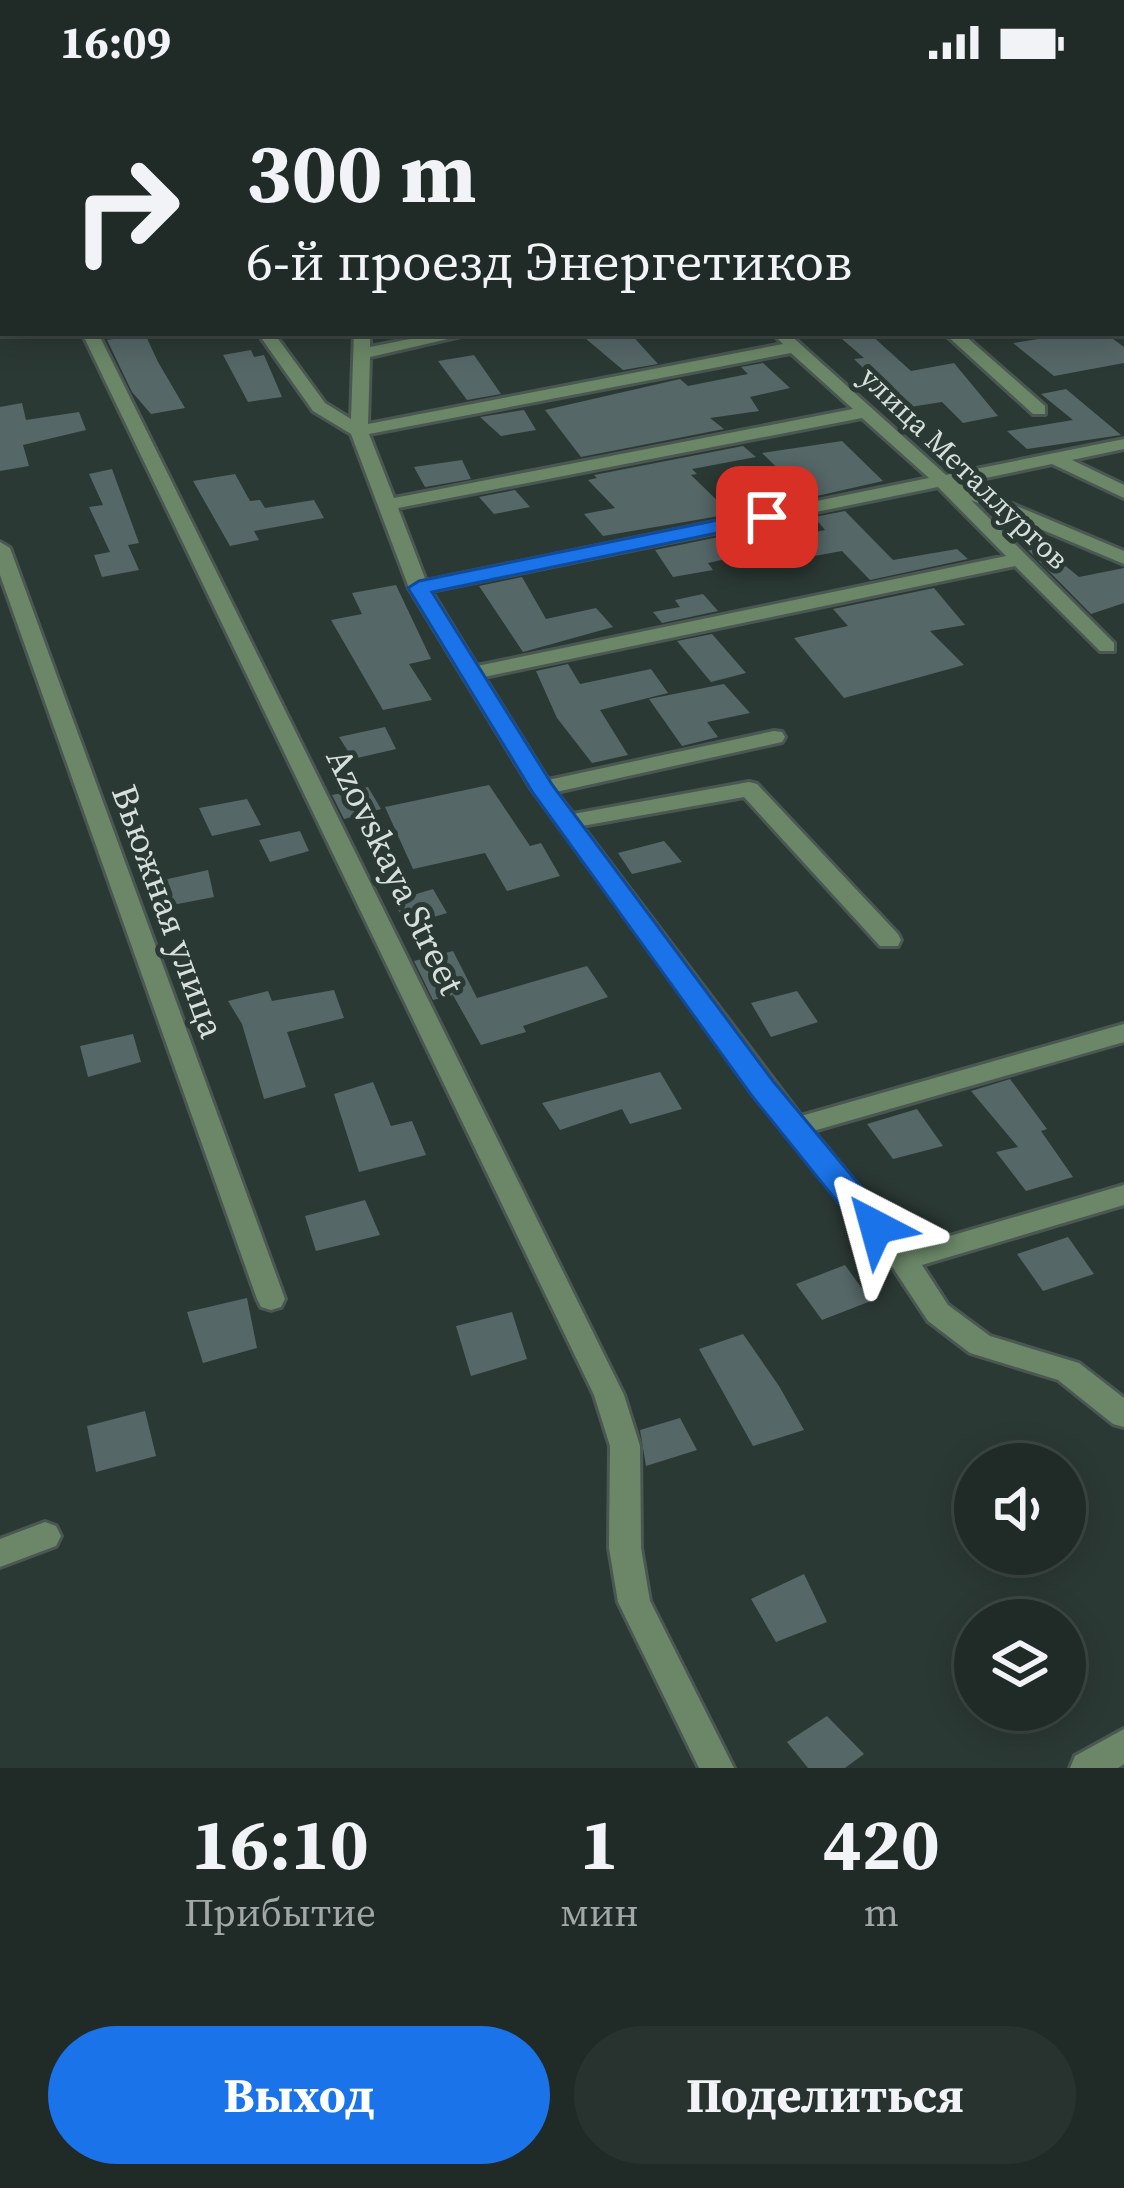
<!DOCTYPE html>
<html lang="ru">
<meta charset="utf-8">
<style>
:root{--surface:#202b27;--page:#28332f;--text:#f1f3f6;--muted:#a2a7a7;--line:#3d4744;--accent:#1a73e8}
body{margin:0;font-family:"Source Serif 4",serif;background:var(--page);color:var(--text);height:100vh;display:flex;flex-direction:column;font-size:45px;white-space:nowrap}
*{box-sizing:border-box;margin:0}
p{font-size:39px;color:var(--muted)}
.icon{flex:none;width:66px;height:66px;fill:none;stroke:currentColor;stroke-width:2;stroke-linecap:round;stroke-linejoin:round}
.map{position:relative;height:1684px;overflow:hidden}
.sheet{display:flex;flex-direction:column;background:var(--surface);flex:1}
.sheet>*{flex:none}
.guide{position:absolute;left:0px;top:0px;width:1125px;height:252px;box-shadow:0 6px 30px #0003,0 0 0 3px var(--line);background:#202b27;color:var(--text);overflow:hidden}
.fabs{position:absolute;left:954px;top:1359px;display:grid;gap:24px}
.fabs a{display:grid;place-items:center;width:132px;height:132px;border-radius:50%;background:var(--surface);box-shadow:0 6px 30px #0003,0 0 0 3px var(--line);font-size:60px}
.pin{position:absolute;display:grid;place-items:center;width:102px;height:102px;color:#fff;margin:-51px;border-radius:24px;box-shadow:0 6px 18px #0006}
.me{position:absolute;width:132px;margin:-66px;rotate:321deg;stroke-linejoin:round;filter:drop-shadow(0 0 9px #0008)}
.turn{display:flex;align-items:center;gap:42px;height:252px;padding:0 48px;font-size:54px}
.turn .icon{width:156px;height:156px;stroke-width:2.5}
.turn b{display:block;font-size:84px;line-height:102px}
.eta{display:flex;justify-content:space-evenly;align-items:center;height:204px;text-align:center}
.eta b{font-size:72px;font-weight:700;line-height:84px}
.primary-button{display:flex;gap:24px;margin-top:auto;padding:24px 48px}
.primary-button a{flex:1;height:138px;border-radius:72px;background:var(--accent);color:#fff;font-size:48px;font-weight:700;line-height:138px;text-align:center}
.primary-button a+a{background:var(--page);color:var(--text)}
.status{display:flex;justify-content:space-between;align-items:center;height:84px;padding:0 60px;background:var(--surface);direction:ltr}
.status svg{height:33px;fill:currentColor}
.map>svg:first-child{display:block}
</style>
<div class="status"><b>16:09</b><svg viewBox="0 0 49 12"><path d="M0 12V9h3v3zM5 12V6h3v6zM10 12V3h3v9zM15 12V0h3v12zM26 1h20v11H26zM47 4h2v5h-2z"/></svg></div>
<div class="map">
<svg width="1124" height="1684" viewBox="0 0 1124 1684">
<rect width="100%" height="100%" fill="#2b3934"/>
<path fill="#566768" d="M579,249H630L658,280L623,286Z
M835,249H869L911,287L954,279L998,332L963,339L942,318L904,324L854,275L864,274Z
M1077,249H1105L1124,263V279L1054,292L1013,259Z
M145,250L158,278L185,324L151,330L132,308L107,256Z
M251,266L254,273L264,271L282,313L248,318L223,271Z
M474,271L501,310L467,316L438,277Z
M763,279L790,304L750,313L759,327L710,334L724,345L581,373L545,326L680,295L688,302L748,290L741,283Z
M1066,305L1121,351L1027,365L1007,347L1073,336L1041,310Z
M22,319L26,336L79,328L86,346L23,361L29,382L0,387V323Z
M524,326L536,346L501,352L480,333Z
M842,357L883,397L808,414L762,369Z
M743,362L756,373L692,385L697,390L691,391L731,430L603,452L584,430L615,424L588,396L597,394L594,391Z
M462,376L471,395L425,403L414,383Z
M112,385L139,459L128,461L139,486L102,493L94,471L110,468L89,423L103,421L89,390Z
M235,390L250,417L260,416L265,424L314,416L324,434L254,447L259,456L230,462L193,397Z
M515,406L530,423L494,430L479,413Z
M845,427L893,476L957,465L968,475L870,496L842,467L792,476L772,457L825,446L814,433Z
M748,447L767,466L708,479L713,486L673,493L655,466Z
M1034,456L1079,493L1124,484V519L1091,530L1021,459Z
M522,493L546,535L596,524L613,543L523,568L479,502Z
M396,501L431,575L409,580L432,616L383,626L331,536L362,530L352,509Z
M934,504L965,541L930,547L964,581L844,614L794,554L848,542L833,525Z
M703,510L718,527L662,539L653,528L680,523L675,516Z
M712,550L746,589L711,598L677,557Z
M568,580L580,600L651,585L668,609L600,626L628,671L592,679L557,634L536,587Z
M724,600L750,629L707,638L718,653L682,662L649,615Z
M385,643L396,665L353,675L339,653Z
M489,701L530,762L541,759L560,792L507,807L485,769L413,785L385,723Z
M368,703L381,725L344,735L332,711Z
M247,715L261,741L212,752L199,724Z
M300,747L309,767L270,778L259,756Z
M664,757L682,778L632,790L618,769Z
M208,786L214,813L167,822L159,797Z
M433,805L447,829L407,841L393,817Z
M453,867L477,914L587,882L608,913L523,942L526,948L481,961L453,911L433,916L414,877Z
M334,906L344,934L287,948L306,1003L264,1015L242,940L228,917L268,907L272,917Z
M797,907L818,938L771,953L751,919Z
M133,950L141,978L88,993L80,962Z
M660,988L682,1025L630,1040L622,1025L560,1046L542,1019Z
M1010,995L1047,1045L1041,1047L1073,1093L1026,1107L996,1068L1018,1063L971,1007Z
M373,998L391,1042L412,1037L426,1071L359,1088L334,1010Z
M917,1025L943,1062L893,1075L867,1040Z
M365,1116L380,1151L316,1167L305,1132Z
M1068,1153L1094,1190L1043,1207L1017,1170Z
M845,1181L871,1217L822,1236L796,1200Z
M247,1214L257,1264L203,1279L187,1228Z
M512,1228L527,1275L471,1292L456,1242Z
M743,1250L779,1302L804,1346L753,1362L699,1265Z
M145,1327L156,1372L96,1388L87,1342Z
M680,1334L697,1366L646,1382L640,1346Z
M804,1490L827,1538L776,1558L751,1515Z
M827,1632L864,1670L845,1684H808L787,1658Z"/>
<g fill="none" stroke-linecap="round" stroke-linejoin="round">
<g stroke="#4a5752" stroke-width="6">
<path id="minor" d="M6,0H20L22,3H8Z
M141,0H155L157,3H143Z
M239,0H253L255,3H241Z
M433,0H447L450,3H436Z
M587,0H601L604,3H590Z
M729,0H743L746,3H732Z
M1122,30H1124V38H1122Z
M1122,54H1124V63H1122Z
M0,202H3V212H0Z
M82,249H98L624,1311L640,1362L641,1464L650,1517L734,1684H699L618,1518L609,1464L610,1362L594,1311Z
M354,249H370V263L440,249H474L370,273L368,340L783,260L776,253L788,249L946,391L1124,355V365L1072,376L1124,401V414L1052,380L962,399L1124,467V480L971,416L1114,559V567H1100L1015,482L484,593L548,696L774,647L782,648L785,653L782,658L556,708L573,730L749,698L757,700L898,850L901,856L898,862H880L744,713L582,742L801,1032L1124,940V958L813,1047L909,1164L1124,1101V1121L922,1181L948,1221L990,1252L1079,1279L1124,1314V1343L1113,1340L1058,1296L970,1269L928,1237L893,1184L754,1010L531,704L409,504L351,350L313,327L262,255L276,252L325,319L351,335ZM791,269L853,325L394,414L369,350ZM862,334L929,394L426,497L398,424ZM938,403L1006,472L477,582L431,507Z
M944,249H962L1045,322V330H1033Z
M0,458L10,464L285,1215L281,1223L271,1226L261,1223L257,1215L0,491Z
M45,1438L56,1442L61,1452L56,1462L0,1483V1455Z
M1124,1645V1680L1118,1684H1070L1075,1672Z"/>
</g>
<use href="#minor" fill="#6c8768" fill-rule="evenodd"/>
</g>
<path fill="#1a73e8" stroke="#114b97" stroke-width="3" d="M767,426L775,428V437L432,508L553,702L773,997L887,1134L892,1143L876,1155L864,1151L752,1012L533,709L408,504L419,497Z"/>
<g text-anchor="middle" stroke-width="10" stroke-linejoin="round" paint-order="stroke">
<g font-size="30" fill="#d6dfdc" stroke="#2b3934">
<text transform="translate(964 384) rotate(44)" y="10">улица Металлургов</text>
</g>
<g font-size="36" fill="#d6dfdc" stroke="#2b3934">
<text transform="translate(396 787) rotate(64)" y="13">Azovskaya Street</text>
<text transform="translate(169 827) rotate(70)" y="13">Вьюжная улица</text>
</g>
</g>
</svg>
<div class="fabs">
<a><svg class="icon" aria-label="sound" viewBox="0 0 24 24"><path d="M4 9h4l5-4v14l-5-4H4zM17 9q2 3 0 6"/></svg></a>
<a><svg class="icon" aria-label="layers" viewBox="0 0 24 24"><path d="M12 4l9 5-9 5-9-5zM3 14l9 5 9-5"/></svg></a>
</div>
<div class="pin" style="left:767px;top:433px;background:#d93025"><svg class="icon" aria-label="arrive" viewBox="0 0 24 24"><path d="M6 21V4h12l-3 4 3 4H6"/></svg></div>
<svg class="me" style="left:876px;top:1143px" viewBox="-20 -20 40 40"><path d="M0-17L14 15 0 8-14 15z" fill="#1a73e8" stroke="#fff" stroke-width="4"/></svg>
<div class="guide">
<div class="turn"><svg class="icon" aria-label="right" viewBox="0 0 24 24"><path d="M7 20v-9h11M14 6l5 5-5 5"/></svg><div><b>300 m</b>6-й проезд Энергетиков</div></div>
</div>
</div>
<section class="sheet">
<div class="eta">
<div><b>16:10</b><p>Прибытие</p></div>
<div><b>1</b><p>мин</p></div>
<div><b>420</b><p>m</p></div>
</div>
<div class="primary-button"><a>Выход</a><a>Поделиться</a></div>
</section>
